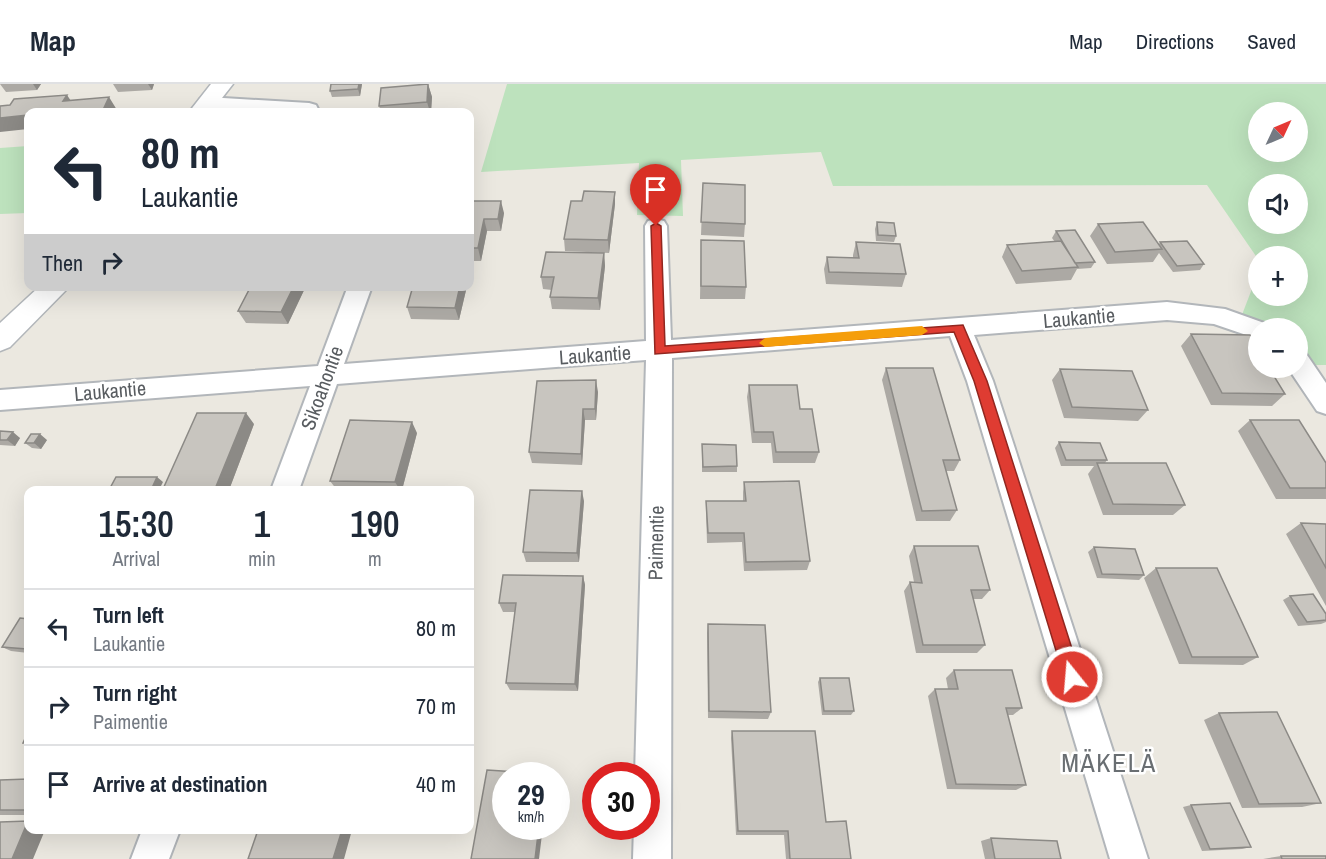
<!DOCTYPE html>
<meta charset="utf-8">
<style>
:root{--surface:#fff;--page:#f2f2f3;--text:#1f2937;--muted:#747a83;--line:#e0e1e3}
body{margin:0;font-family:"Archivo Narrow",sans-serif;background:var(--page);color:var(--text);height:100vh;display:flex;flex-direction:column;font-size:22px;white-space:nowrap}
*{box-sizing:border-box;margin:0}
p{font-size:20px;color:var(--muted)}
.icon{flex:none;width:33px;height:33px;fill:none;stroke:currentColor;stroke-width:2;stroke-linecap:round;stroke-linejoin:round}
.map{position:relative;flex:1;overflow:hidden}
.drawer{position:absolute;left:24px;top:402px;width:450px;height:348px;display:flex;flex-direction:column;background:var(--surface);border-radius:12px;box-shadow:0 6px 24px #0002}
.drawer>*{flex:none}
.hud{position:absolute;left:24px;top:24px;width:450px;height:183px;border-radius:12px;box-shadow:0 6px 24px #0002;background:#fff;color:var(--text);overflow:hidden}
.needle{width:39px;rotate:46deg}
.buttons{position:absolute;left:1248px;top:18px;display:grid;gap:12px}
.buttons a{display:grid;place-items:center;width:60px;height:60px;border-radius:50%;background:var(--surface);box-shadow:0 6px 24px #0002;font-size:30px}
.speed{position:absolute;left:492px;top:678px;display:flex;gap:12px;font-size:30px;font-weight:700;text-align:center}
.speed>*{display:grid;place-content:center;width:78px;height:78px;border-radius:50%;background:var(--surface);box-shadow:0 6px 24px #0002;line-height:1}
.speed small{font-size:15px;font-weight:400}
.speed .limit{border:9px solid #d22;background:#fff;color:#111}
.pin{position:absolute;display:grid;place-items:center;width:51px;height:51px;color:#fff;margin:-62px -26px;border-radius:50% 50% 50% 0;rotate:-45deg;box-shadow:0 0 6px #0007}
.pin .icon{rotate:45deg}
.me{position:absolute;width:66px;margin:-33px;rotate:343deg;stroke-linejoin:round;filter:drop-shadow(0 0 4px #0008)}
.turn{display:flex;align-items:center;gap:21px;height:126px;padding:0 18px;font-size:27px}
.turn .icon{width:78px;height:78px;stroke-width:2.5}
.turn b{display:block;font-size:42px;line-height:51px}
.then{display:flex;align-items:center;height:57px;padding:0 18px;background:#0003;gap:12px;font-size:22px}
.eta{display:flex;justify-content:space-evenly;align-items:center;height:102px;text-align:center}
.eta b{font-size:36px;font-weight:600;line-height:42px}
ul{padding:0;list-style:none}
li{display:flex;align-items:center;gap:18px;height:78px;padding:0 18px;border-top:2px solid var(--line)}
li div{flex:1}
li b{display:block;font-size:22px}
li em{font-style:normal}
header{display:flex;align-items:center;gap:36px;box-sizing:border-box;height:84px;padding:0 30px;background:var(--surface);border-bottom:2px solid var(--line)}
header strong{font-size:28px}
nav{display:flex;gap:33px;margin-inline-start:auto;font-size:21px}
.map>svg:first-child{display:block}
</style>
<header>
<strong>Map</strong>
<nav><a>Map</a><a>Directions</a><a>Saved</a></nav>
</header>
<div class="map">
<svg width="1326" height="775" viewBox="0 0 1326 775">
<rect width="100%" height="100%" fill="#ebe8e0"/>
<path fill="#bde2bd" fill-rule="evenodd" d="M507,0H1326V281H1301L1298,278V244L1258,246L1240,236L1258,189V212H1298V172H1258V175L1207,101L833,102L821,68L681,76L683,132L637,131L639,79L481,88ZM1258,28H1298V68H1258ZM1258,100H1298V140H1258Z
M28,62V129L0,130V64Z"/>
<g fill="none" stroke-linecap="round" stroke-linejoin="round">
<g stroke="#b2b6ba" stroke-width="4">
<path id="minor" d="M207,13L309,19L316,21L318,25L316,28H272L200,23L198,19L200,15Z
M656,135L664,137L667,142L671,256L1167,218L1225,225L1267,240L1270,244H1258V255L1214,240L1167,236L974,251L993,297L1148,775H1110L967,297L950,252L672,274L671,775H633L634,742H646V692H635L646,276L337,300L299,406H271L310,302L0,326V306L318,282L348,202H372L344,280L646,257L645,142L648,137Z
M1298,268L1307,271L1326,299V330L1317,327L1288,284H1298Z
M142,746H180L169,775H131Z"/>
</g>
<g stroke="#b2b6ba" stroke-width="3">
<path id="tertiary" d="M211,0H233L211,28H189Z
M40,202H70L10,263L0,267V239Z"/>
</g>
<use href="#minor" fill="#fff" fill-rule="evenodd"/>
<use href="#tertiary" fill="#fff" fill-rule="evenodd"/>
</g>
<path fill="#aca9a4" d="M0,0H41L37,6L6,8Z
M113,0H154L152,6L118,8Z
M362,0L360,12L332,13L330,7Z
M428,0L432,13L431,28H381L379,22Z
M703,99L745,140L744,153L701,151Z
M615,108V120L609,169L565,167L564,155L582,117Z
M470,117L504,129L501,147H487L481,177H470Z
M877,138L896,152L894,158L876,157L875,145Z
M1098,140L1159,160L1160,158L1204,180L1200,186L1173,188L1159,169L1153,178L1107,180L1090,152Z
M1056,147L1095,178L1091,184L1077,185L1071,196L1016,200L1002,173L1007,161L1055,158L1052,154Z
M701,156L746,203L745,215H700Z
M856,158L906,190L902,203L826,200L824,185L827,173L853,174V171Z
M604,169L605,182L600,226L552,225L550,213L552,206L543,205L541,193Z
M251,202H306L288,240L246,239L238,227Z
M467,202L459,236L411,235L407,223Z
M1191,250L1285,310L1272,322L1211,321L1181,262Z
M886,284L960,376L954,387H946L957,426L950,437H916L882,296Z
M1060,285L1148,326L1138,337L1064,334L1052,296Z
M749,301L800,325L819,368L815,379H773L771,359H752L747,313Z
M598,308L596,336H585L582,381L532,379L529,368Z
M1250,336L1326,379V415H1276L1238,347Z
M254,340L229,406H164L163,405Z
M0,347L20,354L15,362L0,361Z
M417,349L402,406H337L330,397Z
M47,356L41,365L32,364L25,359Z
M1059,358L1107,376L1105,379L1185,421L1173,431H1103L1088,390L1094,382H1061L1055,364Z
M702,360L737,382V388H702Z
M744,398L810,477L807,486L744,487L742,458L707,459L706,427V417H743V408Z
M584,417L579,478H526L523,468Z
M1301,439L1326,440V522L1286,450Z
M914,462L990,506L982,515H973L985,561L977,569H916L904,507L910,498H914L909,472Z
M1094,463L1144,491L1139,496L1097,494L1088,468Z
M1156,484L1258,573L1243,581L1179,580L1144,494Z
M583,492L585,501L578,607L510,606L506,599L515,528H503L499,519Z
M1290,512L1326,530V538L1321,540L1298,542L1283,516Z
M28,535V569L11,567L2,563Z
M708,540L771,628L768,635L708,634L707,549Z
M954,586L1022,624L1013,631H1008L1026,701L1016,706L947,705L928,612L935,605H948L946,594Z
M820,594L854,627L851,631H822L818,598Z
M1219,629L1321,719L1302,723L1242,724L1204,636Z
M732,647L826,738L851,775H786L784,751H736L731,654Z
M28,695V731H0V696Z
M1191,721L1251,763L1242,765L1202,767L1183,723Z
M991,754L1061,775H985L981,757Z
M1281,772L1326,775H1263Z"/>
<path fill="#8c8a86" d="M33,0H41L37,6Z
M148,0H154L152,6Z
M359,0H362L360,12L358,5Z
M428,0L432,13L431,28H430L427,18Z
M67,11L75,23L63,17Z
M109,13L117,26L116,28H102Z
M28,31V45L0,48V34Z
M615,108V120L609,169L608,156Z
M501,117L504,129L501,147L498,135Z
M484,135L487,147L481,177L478,164Z
M604,169L605,182L600,226L598,214Z
M294,202H306L288,240L281,228Z
M460,202H467L459,236L455,224Z
M596,296L598,308L596,336L595,325Z
M583,325L585,336L582,381L581,370Z
M246,329L254,340L229,406H216L215,405Z
M412,338L417,349L402,406H400L395,398Z
M13,348L20,354L15,362L7,356Z
M40,350L47,356L41,365L34,359Z
M157,393L163,398L159,406H151Z
M582,407L584,417L579,478L577,469Z
M583,492L585,501L578,607L575,600Z
M28,737V746H45L33,775H12Z
M539,742H543L539,775H535Z
M342,746H352L344,775H333Z"/>
<path fill="#c8c5bf" stroke="#8c8a86" stroke-width="1.5" d="M331,0H359L358,5L330,7Z
M428,0L427,18L379,22L381,4Z
M67,11L63,17L109,13L102,28H28V31L0,34V22L10,21L14,15Z
M703,99L745,101V140L701,138Z
M584,107L615,108L608,156L564,155L571,117H582Z
M470,117H501L498,135H484L478,164H470Z
M877,138L894,139L896,152L878,151Z
M1143,138L1162,165L1115,168L1098,140Z
M1075,146L1095,178L1075,179L1056,147Z
M701,156L744,157L746,203L701,202Z
M1061,157L1078,183L1022,187L1007,161Z
M1187,157L1204,180L1177,182L1160,158Z
M856,158L900,160L906,190L829,188L827,173L859,174Z
M546,168L604,169L598,214L550,213L554,193H541Z
M251,202H294L281,228L238,227Z
M413,202H460L455,224L407,223Z
M1191,250L1250,251L1258,266V284H1269L1285,310L1222,309Z
M886,284H933L960,376H943L957,426L922,427Z
M1060,285L1132,287L1148,326L1072,323Z
M596,296L595,325H583L581,370L529,368L537,297Z
M749,301H797L800,325H812L819,368H776L773,348H754Z
M197,329H246L215,405H163Z
M350,336L412,338L395,398L330,397Z
M1250,336H1299L1326,379V404H1290Z
M0,347L13,348L7,356H0Z
M31,350H40L34,359H25Z
M1059,358L1100,359L1107,376H1066Z
M702,360L736,361L737,382L703,383Z
M1097,379H1166L1185,421L1113,420Z
M116,393H157L151,406H109Z
M799,397L810,477L746,478L744,449H708L706,417H746L744,398Z
M530,406L582,407L577,469L523,468Z
M1301,439L1326,440V484Z
M914,462H978L990,506H971L985,561H923L910,498L922,499Z
M1094,463L1135,465L1144,491L1102,490Z
M1156,484H1217L1258,573H1192Z
M503,491L583,492L575,600L506,599L516,519H499Z
M1313,510L1326,530V536L1307,538L1290,512Z
M20,534L28,535V562L27,565L2,563Z
M708,540L765,541L771,628L709,627Z
M954,586H1012L1022,624H1006L1026,701L956,700L935,605H958Z
M820,594H849L854,627H824Z
M1277,628L1321,719L1259,720L1219,629Z
M732,647H815L826,738L846,737L851,775H790L788,747H738Z
M28,648V659H23Z
M487,686L547,690V692H506V742H539L535,775H471Z
M28,695V726H0V696Z
M1230,719L1251,763L1210,765L1191,721Z
M28,737L12,775H0V738Z
M258,746H342L333,775H248Z
M991,754L1057,757L1061,775H995Z
M1281,772H1326V775H1282Z"/>
<path fill="#df3c32" stroke="#912720" stroke-width="1.5" d="M656,139L661,142L665,262L963,241L987,297L1081,593L1078,599L1072,601L1067,599L1064,593L974,297L954,248L655,270L651,142Z"/>
<path fill="#f59e0b" d="M922,242L928,247L922,251L765,263L759,259L765,254Z"/>
<g text-anchor="middle" stroke-width="5" stroke-linejoin="round" paint-order="stroke">
<g font-size="20" fill="#585c60" stroke="#fff">
<text transform="translate(1079 234) rotate(-5)" y="7">Laukantie</text>
<text transform="translate(595 271) rotate(-4)" y="7">Laukantie</text>
<text transform="translate(322 304) rotate(-70)" y="7">Sikoahontie</text>
<text transform="translate(110 307) rotate(-5)" y="7">Laukantie</text>
<text transform="translate(656 459) rotate(-89)" y="7">Paimentie</text>
</g>
<g font-size="26" letter-spacing="1.5" fill="#696e72" stroke="#fff">
<text x="1109" y="688">MÄKELÄ</text>
</g>
</g>
</svg>
<div class="buttons">
<a><svg class="needle" viewBox="-14 -14 28 28"><path d="M0-13l5 13h-10z" fill="#e53935"/><path d="M0 13l5-13h-10z" fill="#747a83"/></svg></a>
<a><svg class="icon" aria-label="sound" viewBox="0 0 24 24"><path d="M4 9h4l5-4v14l-5-4H4zM17 9q2 3 0 6"/></svg></a>
<a>+</a>
<a>−</a>
</div>
<div class="speed"><div>29<small>km/h</small></div><div class="limit">30</div></div>
<div class="pin" style="left:656px;top:142px;background:#d93025"><svg class="icon" aria-label="arrive" viewBox="0 0 24 24"><path d="M6 21V4h12l-3 4 3 4H6"/></svg></div>
<svg class="me" style="left:1072px;top:593px" viewBox="-20 -20 40 40"><circle r="17" fill="#df3c32" stroke="#fff" stroke-width="3"/><path d="M0-11L8 9 0 5-8 9z" fill="#fff"/></svg>
<div class="hud">
<div class="turn"><svg class="icon" aria-label="left" viewBox="0 0 24 24"><path d="M17 20v-9H6M10 6l-5 5 5 5"/></svg><div><b>80 m</b>Laukantie</div></div>
<div class="then">Then<svg class="icon" aria-label="right" viewBox="0 0 24 24"><path d="M7 20v-9h11M14 6l5 5-5 5"/></svg></div>
</div>
<section class="drawer">
<div class="eta">
<div><b>15:30</b><p>Arrival</p></div>
<div><b>1</b><p>min</p></div>
<div><b>190</b><p>m</p></div>
</div>
<ul>
<li><svg class="icon" aria-label="left" viewBox="0 0 24 24"><path d="M17 20v-9H6M10 6l-5 5 5 5"/></svg><div><b>Turn left</b><p>Laukantie</p></div><em>80 m</em></li>
<li><svg class="icon" aria-label="right" viewBox="0 0 24 24"><path d="M7 20v-9h11M14 6l5 5-5 5"/></svg><div><b>Turn right</b><p>Paimentie</p></div><em>70 m</em></li>
<li><svg class="icon" aria-label="arrive" viewBox="0 0 24 24"><path d="M6 21V4h12l-3 4 3 4H6"/></svg><div><b>Arrive at destination</b></div><em>40 m</em></li>
</ul>
</section>
</div>
